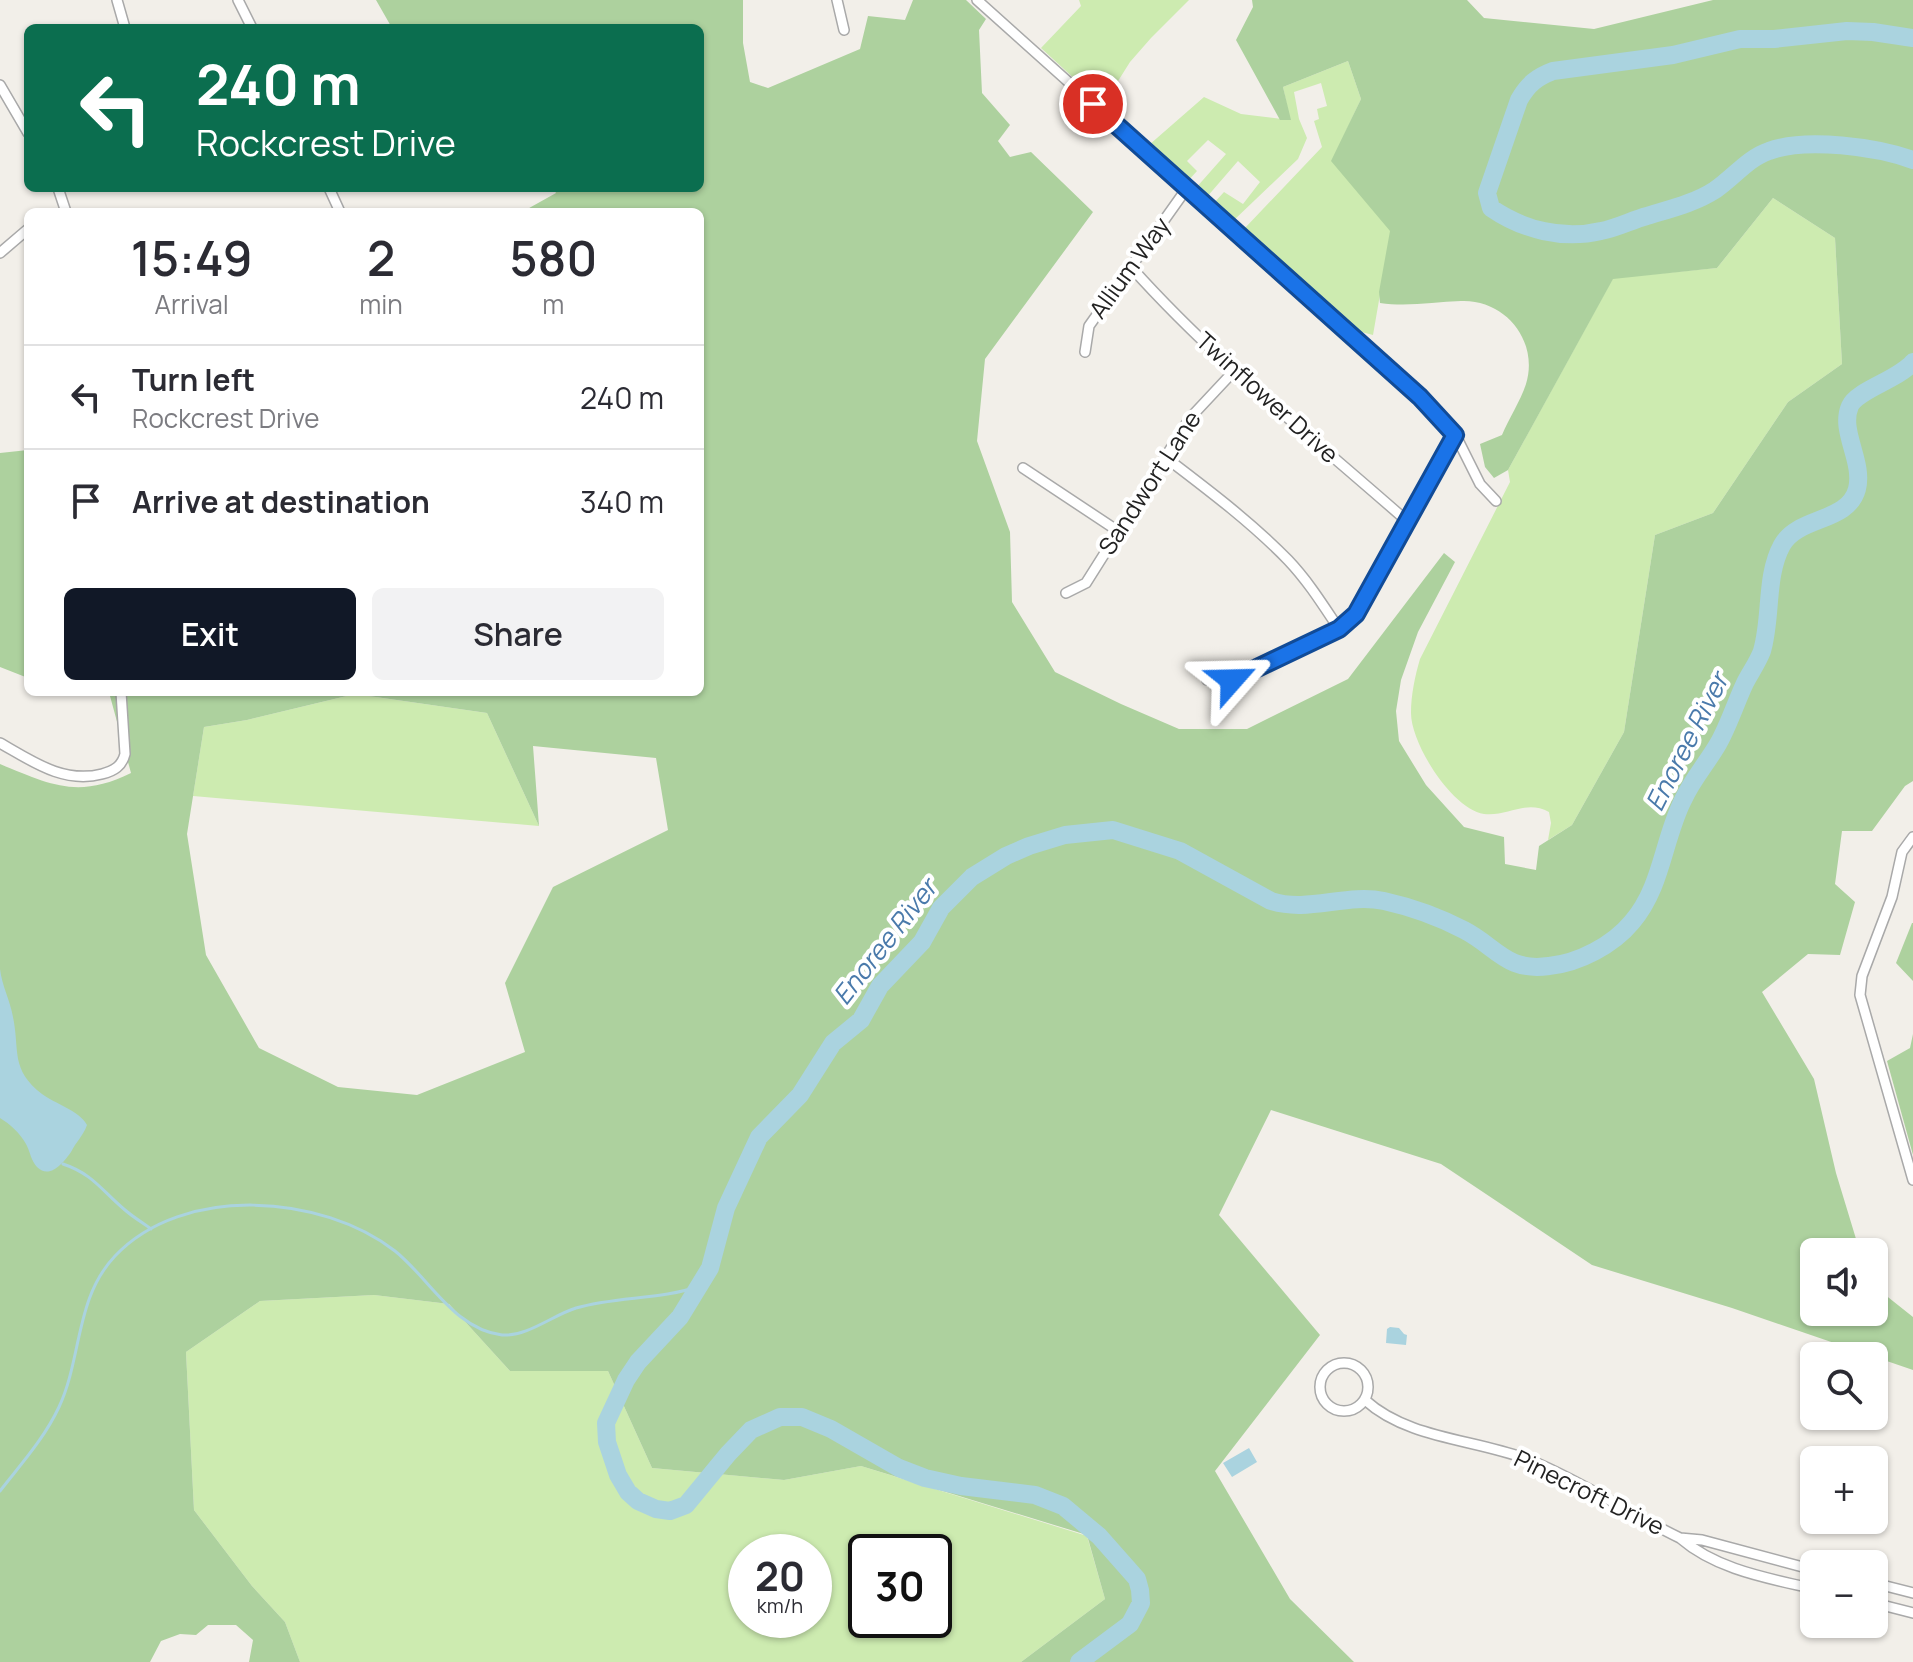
<!DOCTYPE html>
<meta charset="utf-8">
<style>
:root{--surface:#fff;--page:#f2f2f3;--text:#2b2b33;--muted:#7c7c81;--line:#e1e1e2;--accent:#111827}
body{margin:0;font-family:Manrope,sans-serif;background:var(--page);color:var(--text);height:100vh;display:flex;flex-direction:column;font-size:30px;white-space:nowrap}
*{box-sizing:border-box;margin:0}
p{font-size:26px;color:var(--muted)}
.icon{flex:none;width:44px;height:44px;fill:none;stroke:currentColor;stroke-width:2;stroke-linecap:round;stroke-linejoin:round}
.map{position:relative;flex:1;overflow:hidden}
.drawer{position:absolute;left:24px;top:208px;width:680px;height:488px;display:flex;flex-direction:column;background:var(--surface);border-radius:12px;box-shadow:0 2px 6px #0004}
.drawer>*{flex:none}
.banner{position:absolute;left:24px;top:24px;width:680px;height:168px;border-radius:12px;box-shadow:0 2px 6px #0004;background:#0b6e4f;color:#fff;overflow:hidden}
.buttons{position:absolute;left:1800px;top:1238px;display:grid;gap:16px}
.buttons a{display:grid;place-items:center;width:88px;height:88px;border-radius:12px;background:var(--surface);box-shadow:0 2px 6px #0004;font-size:40px}
.speed{position:absolute;left:728px;top:1534px;display:flex;gap:16px;font-size:40px;font-weight:700;text-align:center}
.speed>*{display:grid;place-content:center;width:104px;height:104px;border-radius:50%;background:var(--surface);box-shadow:0 2px 6px #0004;line-height:1}
.speed small{font-size:20px;font-weight:400}
.speed .limit{border:4px solid #111;border-radius:12px;background:#fff;color:#111}
.pin{position:absolute;display:grid;place-items:center;width:68px;height:68px;color:#fff;margin:-34px;border:4px solid #fff;border-radius:50%;box-shadow:0 2px 8px #0007}
.me{position:absolute;width:88px;margin:-44px;rotate:65deg;stroke-linejoin:round;filter:drop-shadow(0 0 6px #0008)}
.turn{display:flex;align-items:center;gap:28px;height:168px;padding:0 40px;font-size:36px}
.turn .icon{width:104px;height:104px;stroke-width:2.5}
.turn b{display:block;font-size:56px;line-height:68px}
.eta{display:flex;justify-content:space-evenly;align-items:center;height:136px;text-align:center}
.eta b{font-size:48px;font-weight:600;line-height:56px}
.primary-button{display:flex;gap:16px;margin-top:auto;padding:16px 40px}
.primary-button a{flex:1;height:92px;border-radius:12px;background:var(--accent);color:#fff;font-size:32px;font-weight:600;line-height:92px;text-align:center}
.primary-button a+a{background:var(--page);color:var(--text)}
ul{padding:0;list-style:none}
li{display:flex;align-items:center;gap:24px;height:104px;padding:0 40px;border-top:2px solid var(--line)}
li div{flex:1}
li b{display:block;font-size:30px}
li em{font-style:normal}
.map>svg:first-child{display:block}
</style>
<div class="map">
<svg width="1913" height="1662" viewBox="0 0 1913 1662">
<rect width="100%" height="100%" fill="#f2efe9"/>
<path fill="#cdebb0" fill-rule="evenodd" d="M1079,0H1189L1151,38L1130,62L1103,105L1041,48L1081,6Z
M1348,61L1361,99L1332,161L1391,231L1373,335L1354,330L1244,229L1322,147L1314,121L1319,119L1317,109L1327,106L1321,83L1294,92L1299,119L1307,138L1298,159L1233,221L1213,204L1224,192L1243,204L1260,182L1238,161L1206,198L1195,189L1226,154L1208,140L1187,161L1197,171L1187,182L1149,145L1204,97L1241,114L1290,120L1283,87Z
M1773,198L1835,238L1842,364L1788,402L1713,513L1655,535L1624,732L1572,825L1548,840L1551,823L1549,812C1526,799 1507,817 1484,814C1452,809 1411,744 1411,713C1411,695 1415,676 1420,659L1510,482L1508,470L1613,278L1717,268Z
M355,694L487,713L539,826L193,796L204,727L247,720Z
M374,1295L449,1304L510,1371H608L652,1468L784,1480L861,1466L1087,1536L1105,1599L1021,1662H300L285,1622L252,1586L194,1510L186,1352L260,1301ZM746,1552H814V1620H746ZM866,1552H934V1620H866Z"/>
<path fill="#add19e" fill-rule="evenodd" d="M376,0H743V43L750,82L768,88L860,49L868,16L905,20L913,0H966L986,19L979,30L982,93L1010,125L998,141L1010,157L1031,152L1093,212L985,359L977,441L1010,532L1012,602L1055,672L1121,704L1179,729H1247L1348,679L1444,553L1455,562L1418,632L1401,680L1396,711L1399,741L1426,785L1464,827L1504,837L1505,864L1536,870L1539,846L1572,825L1624,732L1655,535L1713,513L1788,402L1842,364L1835,238L1773,198L1717,268L1613,279L1508,470L1494,478L1485,467L1480,444L1502,435C1509,418 1520,402 1526,384C1539,342 1506,299 1461,301C1434,302 1407,307 1380,303L1379,292L1390,231L1331,161L1361,99L1348,61L1283,87L1291,120H1280L1236,40L1253,7L1252,0H1467L1484,18L1594,29L1713,0H1913V781L1905,786L1872,831H1842L1835,884L1855,902L1840,955L1808,954L1762,992L1814,1079L1836,1173L1860,1252H1814V1312H1874V1286L1913,1317V1370L1732,1308L1592,1265L1441,1164L1271,1110L1219,1215L1320,1335L1215,1471L1290,1599L1354,1662H1021L1105,1599L1087,1535L861,1466L784,1480L652,1468L608,1371H510L449,1304L374,1295L260,1301L186,1352L194,1510L252,1586L285,1622L300,1662H249L253,1640L236,1625H208L196,1635L180,1634L161,1641L150,1662H0V764C51,785 78,799 131,773L110,696L67,692H700V212H522L556,193L553,188H700V28H392ZM355,694L487,713L539,826L533,746L656,758L668,830L553,887L505,983L525,1052L417,1095L338,1087L259,1048L206,955L187,834L204,727L247,720Z
M28,450V678L0,667V453Z
M1912,923H1913V981L1896,963Z
M1913,1034V1155L1887,1061L1910,1048Z"/>
<path fill="#aad3df" d="M0,969C2,986 10,1000 13,1017C20,1051 10,1069 42,1094C55,1104 79,1110 87,1125C83,1136 76,1142 71,1152C64,1162 50,1180 37,1167C31,1161 30,1151 26,1144C20,1133 10,1124 0,1118Z
M1390,1327L1399,1328L1404,1334L1407,1335L1406,1345L1386,1343L1387,1329Z
M1249,1448L1257,1462L1232,1477L1223,1463Z"/>
<g fill="none" stroke-linecap="round" stroke-linejoin="round">
<path stroke="#aad3df" stroke-width="3" d="M63,1164C93,1174 102,1191 125,1210C133,1217 143,1223 151,1229
M0,1491C21,1464 44,1439 59,1407C82,1358 75,1298 115,1256C183,1184 322,1194 395,1251C430,1279 454,1329 502,1335C527,1337 553,1315 576,1308C616,1296 660,1300 700,1286"/>
<path stroke="#aad3df" stroke-width="18" d="M1913,38L1873,32L1847,31L1774,39H1740L1673,55L1553,71C1537,77 1528,84 1519,100L1487,193L1491,208C1523,230 1563,240 1601,231C1617,228 1632,220 1647,216C1670,209 1695,203 1715,190C1734,177 1748,158 1769,151C1806,137 1877,147 1913,160
M1079,1662L1130,1624L1141,1603L1140,1590L1137,1579L1099,1536L1063,1506L1035,1495L961,1486L925,1478L899,1468L831,1429L802,1417H780L751,1430L728,1454L686,1505L670,1511L656,1509L638,1501L628,1492L618,1475L607,1442L606,1423L626,1380L638,1362L680,1317L710,1268L726,1208L759,1137L800,1095L833,1043L861,1020L880,986L922,942L941,908L972,877L1006,856L1029,846L1065,835L1113,830L1180,851L1271,901C1308,913 1346,893 1384,901C1411,907 1439,917 1464,930C1497,947 1506,972 1549,966C1579,963 1613,945 1632,922C1662,887 1663,840 1683,800C1692,780 1707,763 1718,744C1728,727 1736,702 1745,683C1750,673 1758,662 1762,651C1772,617 1765,576 1782,545C1798,516 1848,523 1857,489C1864,461 1839,431 1850,406C1857,390 1898,380 1913,362"/>
<g stroke="#a9a9a9" stroke-width="12">
<path id="minor" d="M117,0L125,28
M238,0L252,28
M837,0L844,30
M977,0L1420,397L1456,436L1480,484L1496,501
M0,85L28,133
M58,188L66,212
M329,188L340,212
M0,253L28,229
M1131,267C1215,361 1314,439 1408,522
M1085,352L1089,326L1187,188
M1165,457C1207,489 1251,522 1288,560C1308,581 1323,605 1339,629
M1023,468L1118,531
M1066,593L1086,583L1190,418L1234,371
M1207,680H1232L1339,629L1356,614L1455,435
M0,743C32,761 63,784 102,774C114,771 122,766 125,754L121,692
M1913,837L1902,852L1892,897L1862,976L1860,995L1913,1180
M1320 1387a24 24 0 1 1 48 0a24 24 0 1 1-48 0Z
M1365,1400C1409,1440 1478,1439 1532,1461C1583,1482 1630,1514 1680,1538C1717,1570 1768,1578 1814,1589
M1680,1538L1702,1540L1814,1570
M1874,1583L1913,1593
M1874,1603L1913,1613"/>
</g>
<use href="#minor" stroke="#fff" stroke-width="9"/>
</g>
<g fill="none" stroke-linecap="round" stroke-linejoin="round">
<g stroke="#114b97" stroke-width="20">
<path id="route" d="M1093,104L1420,397L1455,435L1356,614L1339,629L1232,680"/>
</g>
<use href="#route" stroke="#1a73e8" stroke-width="14"/>
</g>
<g text-anchor="middle" stroke-width="8" stroke-linejoin="round" paint-order="stroke">
<g font-size="24" fill="#222" stroke="#fff">
<text transform="translate(1130 268) rotate(-54)" y="8">Allium Way</text>
<text transform="translate(1267 398) rotate(42)" y="8">Twinflower Drive</text>
<text transform="translate(1150 483) rotate(-57)" y="8">Sandwort Lane</text>
<text transform="translate(1589 1493) rotate(26)" y="8">Pinecroft Drive</text>
</g>
<g font-size="26" font-style="italic" fill="#4a7aab" stroke="#fff">
<text transform="translate(1687 742) rotate(-63)" y="9">Enoree River</text>
<text transform="translate(885 942) rotate(-52)" y="9">Enoree River</text>
</g>
</g>
</svg>
<div class="buttons">
<a><svg class="icon" aria-label="sound" viewBox="0 0 24 24"><path d="M4 9h4l5-4v14l-5-4H4zM17 9q2 3 0 6"/></svg></a>
<a><svg class="icon" aria-label="search" viewBox="0 0 24 24"><circle cx="10" cy="10" r="6"/><path d="M15 15l6 6"/></svg></a>
<a>+</a>
<a>−</a>
</div>
<div class="speed"><div>20<small>km/h</small></div><div class="limit">30</div></div>
<div class="pin" style="left:1093px;top:104px;background:#d93025"><svg class="icon" aria-label="arrive" viewBox="0 0 24 24"><path d="M6 21V4h12l-3 4 3 4H6"/></svg></div>
<svg class="me" style="left:1232px;top:680px" viewBox="-20 -20 40 40"><path d="M0-17L14 15 0 8-14 15z" fill="#1a73e8" stroke="#fff" stroke-width="4"/></svg>
<div class="banner">
<div class="turn"><svg class="icon" aria-label="left" viewBox="0 0 24 24"><path d="M17 20v-9H6M10 6l-5 5 5 5"/></svg><div><b>240 m</b>Rockcrest Drive</div></div>
</div>
<section class="drawer">
<div class="eta">
<div><b>15:49</b><p>Arrival</p></div>
<div><b>2</b><p>min</p></div>
<div><b>580</b><p>m</p></div>
</div>
<ul>
<li><svg class="icon" aria-label="left" viewBox="0 0 24 24"><path d="M17 20v-9H6M10 6l-5 5 5 5"/></svg><div><b>Turn left</b><p>Rockcrest Drive</p></div><em>240 m</em></li>
<li><svg class="icon" aria-label="arrive" viewBox="0 0 24 24"><path d="M6 21V4h12l-3 4 3 4H6"/></svg><div><b>Arrive at destination</b></div><em>340 m</em></li>
</ul>
<div class="primary-button"><a>Exit</a><a>Share</a></div>
</section>
</div>
